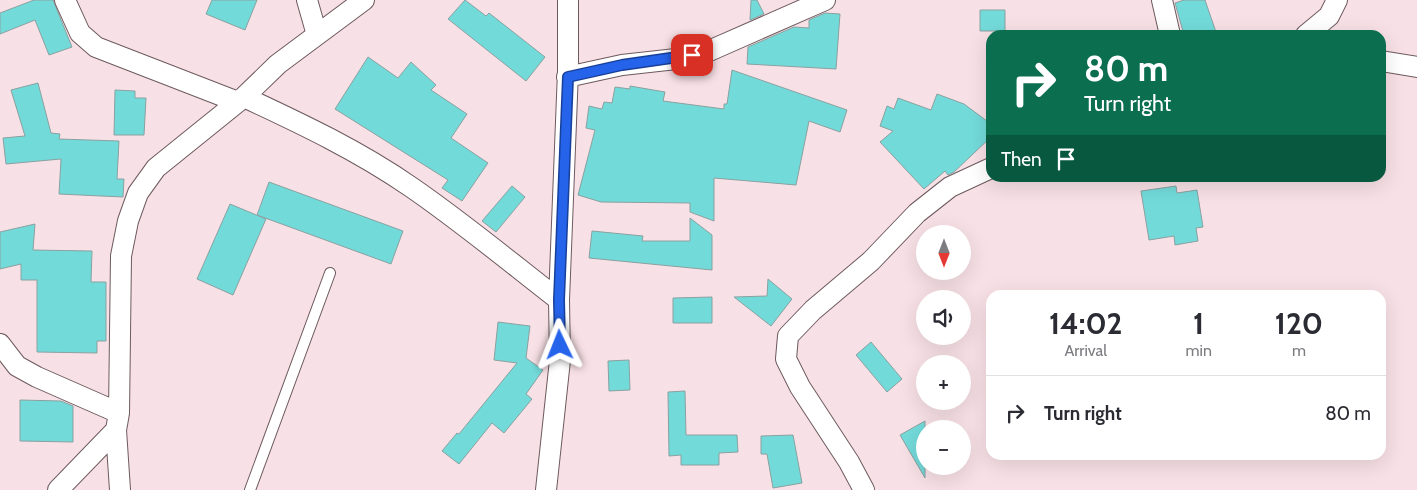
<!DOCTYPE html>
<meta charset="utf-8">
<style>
:root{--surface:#fff;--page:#f7f7f7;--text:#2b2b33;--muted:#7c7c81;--line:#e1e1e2}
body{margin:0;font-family:Cabin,sans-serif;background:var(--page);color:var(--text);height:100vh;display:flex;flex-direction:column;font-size:19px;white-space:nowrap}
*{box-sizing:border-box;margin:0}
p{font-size:16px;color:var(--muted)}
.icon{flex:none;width:28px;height:28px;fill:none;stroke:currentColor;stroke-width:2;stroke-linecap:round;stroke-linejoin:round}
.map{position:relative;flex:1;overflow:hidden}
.details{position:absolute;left:986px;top:290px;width:400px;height:170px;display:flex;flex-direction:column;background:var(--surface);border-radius:15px;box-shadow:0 5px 20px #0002}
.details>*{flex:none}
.banner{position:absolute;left:986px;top:30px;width:400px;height:152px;border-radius:15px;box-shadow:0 5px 20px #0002;background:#0b6e4f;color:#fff;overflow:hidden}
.needle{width:32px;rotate:180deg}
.tools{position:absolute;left:916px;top:225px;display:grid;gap:10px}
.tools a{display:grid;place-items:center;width:55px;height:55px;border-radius:50%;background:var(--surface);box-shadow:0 5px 20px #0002;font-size:25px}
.pin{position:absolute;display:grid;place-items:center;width:42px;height:42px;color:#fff;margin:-21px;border-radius:10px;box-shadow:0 2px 8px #0006}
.me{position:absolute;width:55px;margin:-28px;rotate:358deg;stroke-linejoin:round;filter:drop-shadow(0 0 4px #0008)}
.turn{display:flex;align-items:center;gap:18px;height:105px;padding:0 15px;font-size:22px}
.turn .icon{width:65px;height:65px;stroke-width:2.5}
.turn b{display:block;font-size:35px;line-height:42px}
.then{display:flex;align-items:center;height:48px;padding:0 15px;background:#0003;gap:10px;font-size:19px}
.eta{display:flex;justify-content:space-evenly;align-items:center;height:85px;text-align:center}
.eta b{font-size:30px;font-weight:700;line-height:35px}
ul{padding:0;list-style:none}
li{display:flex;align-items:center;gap:15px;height:75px;padding:0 15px;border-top:1px solid var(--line)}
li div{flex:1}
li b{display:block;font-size:19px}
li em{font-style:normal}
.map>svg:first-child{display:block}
</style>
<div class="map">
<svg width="1417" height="490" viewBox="0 0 1417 490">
<rect width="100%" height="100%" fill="#f8e1e6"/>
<path fill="#73dada" stroke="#8aa1a0" d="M34,0H53L72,47L49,55L35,20L0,34V13Z
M212,0H257L245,30L206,14Z
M465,0L486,16L489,13L545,57L526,81L448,19Z
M751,0H757L764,14L750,20Z
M1184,0H1205L1217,35H1184L1175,3Z
M980,10H1005V31H980Z
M825,13L840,14L836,69L747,64L748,47L794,27L809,28V20Z
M368,57L398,78L411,62L436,85L431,90L467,114L451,138L488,163L462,201L442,188L448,180L335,109Z
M732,70L847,110L840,132L809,121L796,185L714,178V221L690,212V203L601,202L578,195L595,130L586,128L589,106L602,109L604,102L612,103L615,87L630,89V86L665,92L663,101L724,109V104H727Z
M38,83L51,133L60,134L59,139L119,141L117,179H124L123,197L59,194L61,159L6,164L3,138L25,136L11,90Z
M115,90L135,91V98H146L144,135H114Z
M937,94L964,104L991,124V137L954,172L948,175L945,171L924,189L880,142L893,131L880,126L887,106L894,109L898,98L931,110Z
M269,182L403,231L391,264L257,215Z
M512,186L525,197L496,232L482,221Z
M1176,186L1177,193L1197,190L1203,227L1196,228L1198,241L1175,245L1174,236L1149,240L1141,191Z
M230,204L266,219L233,295L197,279Z
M690,218L712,235V270L589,258L592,231L643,236L642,241H690Z
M35,224L33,250L92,251L91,282H106V341H97V353L37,352V280H21V264L0,269V232Z
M768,279L792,299L771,326L734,297L767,296Z
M712,297V323H673V298Z
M498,322L530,326L526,358L543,370L526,394L532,399L504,433L492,423L459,464L442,451L457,433L459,434L517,363L494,360Z
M871,342L902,379L887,392L856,355Z
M629,360L630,390L609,391L608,361Z
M685,391L686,435H737L738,452L719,453V465H681V455L669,456L668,392Z
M20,400L61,401L73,406V442L20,441Z
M925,421V478L900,435Z
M793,435L802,483L773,488L767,454H761V436Z"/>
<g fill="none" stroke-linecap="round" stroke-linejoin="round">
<g stroke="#6d5a5e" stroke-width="12">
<path id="service" d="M250,490L330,273"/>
</g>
<g stroke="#6d5a5e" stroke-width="22">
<path id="minor" d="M65,0L80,33L96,47L238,102
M307,0L317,35
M1162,0L1170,35
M1306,35L1329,16L1337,0
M1381,61L1417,67
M567,77L622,65L676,59L709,51L825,0
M244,97C302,124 359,151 411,187C462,222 510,262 559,300
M0,344L17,366L37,377L119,413
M116,430L120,490
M58,490L116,430L119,413L121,256L128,221L138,193L156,168L244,97L278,64L364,0
M546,490L560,360L559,300L568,71V0
M864,490L849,462L800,387L786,359L788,336L813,310L871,261L917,213L950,187L991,168"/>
</g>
<use href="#service" stroke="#fff" stroke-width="10"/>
<use href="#minor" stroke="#fff" stroke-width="20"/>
</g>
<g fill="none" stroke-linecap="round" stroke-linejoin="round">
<g stroke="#184099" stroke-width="12">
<path id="route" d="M560,345L559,300L568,77L622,65L692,55"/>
</g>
<use href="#route" stroke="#2563eb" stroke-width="9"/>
</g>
</svg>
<div class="tools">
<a><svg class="needle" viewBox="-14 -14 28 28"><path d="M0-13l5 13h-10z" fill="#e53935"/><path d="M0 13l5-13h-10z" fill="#7c7c81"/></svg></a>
<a><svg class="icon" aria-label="sound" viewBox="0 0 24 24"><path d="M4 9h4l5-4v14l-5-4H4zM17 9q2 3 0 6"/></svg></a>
<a>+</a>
<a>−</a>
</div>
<div class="pin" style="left:692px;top:55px;background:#d93025"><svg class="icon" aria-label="arrive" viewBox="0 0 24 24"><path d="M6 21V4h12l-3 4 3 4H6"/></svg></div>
<svg class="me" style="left:560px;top:345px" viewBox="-20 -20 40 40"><path d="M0-17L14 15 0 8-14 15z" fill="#2563eb" stroke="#fff" stroke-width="4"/></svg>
<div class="banner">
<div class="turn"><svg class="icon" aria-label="right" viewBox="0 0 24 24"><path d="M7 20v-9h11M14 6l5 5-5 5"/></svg><div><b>80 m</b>Turn right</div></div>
<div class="then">Then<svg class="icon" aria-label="arrive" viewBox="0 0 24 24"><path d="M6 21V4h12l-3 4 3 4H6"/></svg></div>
</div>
<section class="details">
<div class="eta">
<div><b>14:02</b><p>Arrival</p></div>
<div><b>1</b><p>min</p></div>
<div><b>120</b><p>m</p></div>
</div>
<ul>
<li><svg class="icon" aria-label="right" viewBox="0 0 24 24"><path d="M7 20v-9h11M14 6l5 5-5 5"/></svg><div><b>Turn right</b></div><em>80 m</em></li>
</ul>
</section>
</div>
